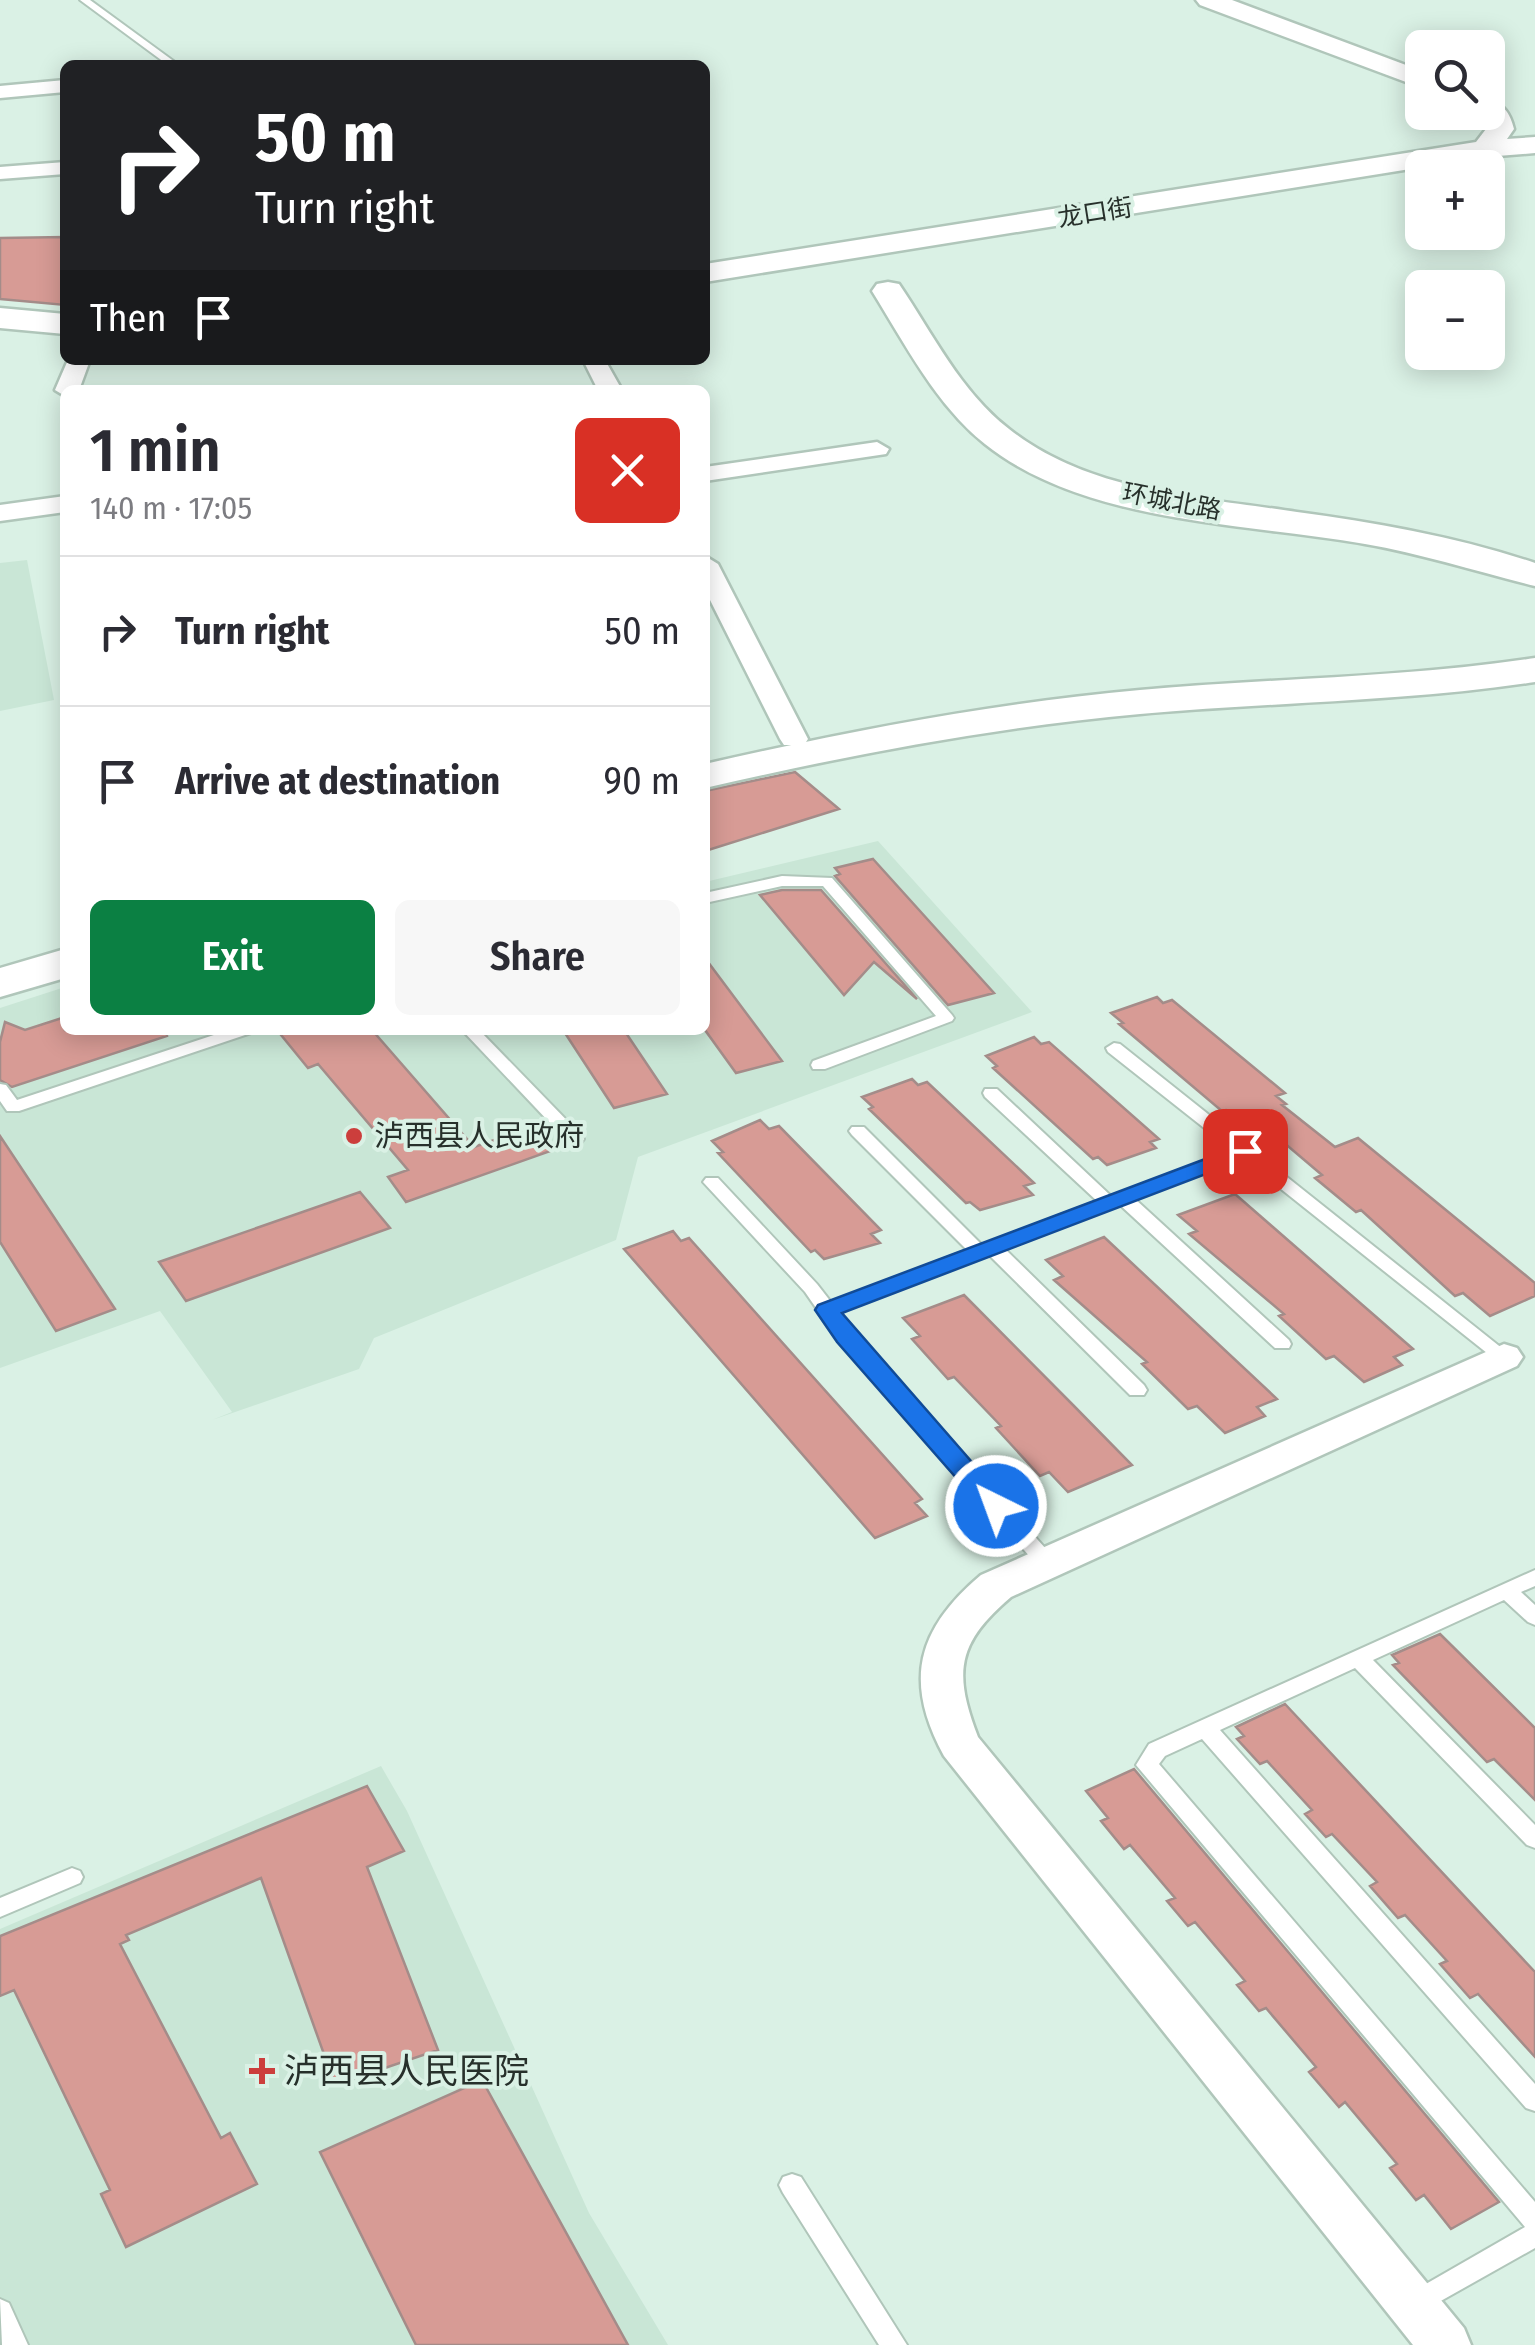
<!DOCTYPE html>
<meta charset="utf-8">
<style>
:root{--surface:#fff;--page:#f7f7f7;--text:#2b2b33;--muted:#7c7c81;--line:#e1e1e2;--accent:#0b8043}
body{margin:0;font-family:"Fira Sans Condensed","Noto Sans SC",sans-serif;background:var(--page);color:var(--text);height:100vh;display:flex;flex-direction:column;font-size:38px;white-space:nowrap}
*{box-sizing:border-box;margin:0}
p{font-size:32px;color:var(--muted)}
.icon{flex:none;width:55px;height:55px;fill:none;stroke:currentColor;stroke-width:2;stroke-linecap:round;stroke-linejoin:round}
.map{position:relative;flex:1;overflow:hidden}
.sheet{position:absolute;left:60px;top:385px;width:650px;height:650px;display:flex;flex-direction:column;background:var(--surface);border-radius:15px;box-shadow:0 5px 25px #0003}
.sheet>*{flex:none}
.top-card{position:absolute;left:60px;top:60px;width:650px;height:305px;border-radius:15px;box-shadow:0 5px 25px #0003;background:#202124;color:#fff;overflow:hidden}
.fabs{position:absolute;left:1405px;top:30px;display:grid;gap:20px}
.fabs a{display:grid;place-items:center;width:100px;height:100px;border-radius:15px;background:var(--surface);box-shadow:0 5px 25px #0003;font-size:50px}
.pin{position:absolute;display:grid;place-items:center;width:85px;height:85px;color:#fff;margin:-42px;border-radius:20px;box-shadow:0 5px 15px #0006}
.me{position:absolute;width:110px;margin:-55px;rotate:318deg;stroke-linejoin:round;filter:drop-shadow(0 0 8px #0008)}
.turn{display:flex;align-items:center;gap:35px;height:210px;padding:0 30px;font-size:45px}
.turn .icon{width:130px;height:130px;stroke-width:2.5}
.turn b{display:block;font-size:70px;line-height:85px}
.then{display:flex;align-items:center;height:95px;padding:0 30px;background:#0003;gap:20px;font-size:38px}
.round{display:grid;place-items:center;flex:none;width:105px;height:105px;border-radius:15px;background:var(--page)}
.overview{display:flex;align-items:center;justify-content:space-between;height:170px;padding:0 30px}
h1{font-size:60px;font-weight:600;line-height:75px}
.cta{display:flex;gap:20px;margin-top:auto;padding:20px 30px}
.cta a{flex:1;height:115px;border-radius:15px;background:var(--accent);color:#fff;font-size:40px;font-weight:600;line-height:115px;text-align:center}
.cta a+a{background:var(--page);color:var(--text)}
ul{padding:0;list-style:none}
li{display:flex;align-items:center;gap:30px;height:150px;padding:0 30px;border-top:2px solid var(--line)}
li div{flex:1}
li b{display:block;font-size:38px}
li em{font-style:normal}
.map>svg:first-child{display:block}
</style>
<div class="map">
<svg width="1535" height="2345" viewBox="0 0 1535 2345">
<rect width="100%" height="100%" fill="#daf1e5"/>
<path fill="#c9e6d6" d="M27,560L54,700L0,711V563Z
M878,841L1032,1012L638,1157L616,1240L374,1338L359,1369L212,1420L232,1412L160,1311L0,1368V1008L65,987V1030H705V882Z
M381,1766L407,1811L589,2213L668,2345H0V1929Z"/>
<path fill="#d79b95" stroke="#a48c89" stroke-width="2.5" d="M65,237V305L0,299V238Z
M795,772L839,809L705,851V791Z
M873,859L994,993L948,1005L835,876L840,874L835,868Z
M782,890H821L917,999L874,962L844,995L760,895Z
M705,958L782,1061L736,1073L705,1030Z
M1157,997L1163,1003L1172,1000L1285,1093L1276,1096L1286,1104L1282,1105L1335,1147L1358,1138L1535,1283V1296L1490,1316L1463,1293L1455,1296L1361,1210L1356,1212L1315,1178L1322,1175L1249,1113L1236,1118L1226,1110L1223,1112L1119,1024L1123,1023L1111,1013Z
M65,1017V1030H166L167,1036L12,1087L0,1080V1042L5,1022L25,1030Z
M277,1030H372L474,1147L535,1126L556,1149L406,1202L388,1177L408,1170L318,1064L308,1068Z
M563,1030H624L667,1094L614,1108Z
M1034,1037L1041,1044L1049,1042L1159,1139L1150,1142L1156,1148L1107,1165L1098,1157L1093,1159L993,1068L997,1066L986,1056Z
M912,1079L918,1085L927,1082L1034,1183L1024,1186L1033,1195L980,1210L970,1202L966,1203L869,1109L873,1107L862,1097Z
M760,1120L769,1129L779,1126L881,1230L871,1234L880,1243L824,1259L815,1250L811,1252L718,1153L723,1152L712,1141Z
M0,1136L115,1309L56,1331L0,1242Z
M360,1192L390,1228L186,1301L159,1262Z
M1235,1194L1413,1349L1394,1357L1402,1365L1364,1382L1334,1356L1326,1359L1279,1316L1284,1314L1189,1234L1197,1231L1178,1215Z
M673,1231L681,1241L689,1238L922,1499L915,1503L927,1516L875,1538L624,1249Z
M1104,1237L1277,1399L1257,1407L1265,1416L1225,1433L1197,1406L1188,1409L1142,1364L1147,1362L1054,1280L1063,1276L1046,1260Z
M964,1295L1073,1405L1132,1465L1068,1492L1049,1472L1040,1476L996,1428L1001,1426L954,1377L948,1379L912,1339L920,1336L903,1318Z
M1440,1634L1535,1728V1800L1494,1759L1487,1762L1393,1665L1399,1663L1392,1655Z
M1285,1704L1535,1972V2057L1478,1994L1470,1998L1440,1964L1447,1961L1405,1915L1398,1918L1370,1886L1377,1882L1332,1834L1326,1837L1305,1814L1312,1810L1267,1761L1260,1764L1237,1739L1244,1736L1236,1727Z
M1134,1769L1499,2202L1451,2229L1424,2195L1416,2200L1390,2168L1397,2164L1345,2102L1339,2107L1309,2072L1316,2067L1266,2008L1259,2011L1237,1985L1245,1981L1195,1922L1188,1926L1167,1901L1175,1898L1130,1845L1124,1849L1101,1821L1108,1818L1086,1791Z
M367,1786L404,1851L367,1867L438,2050L335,2085L261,1878L126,1935L129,1940L120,1944L221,2138L230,2133L257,2184L126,2247L101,2194L110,2190L14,1990L0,1996V1936Z
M482,2080L628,2345H416L320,2152Z"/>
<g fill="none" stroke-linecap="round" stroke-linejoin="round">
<g stroke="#b0c6ba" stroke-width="4">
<path id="lane" d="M80,0H90L179,65H168Z
M782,876L832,878L952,1015L954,1018L952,1021L825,1069H813L811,1065L813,1061L936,1016L823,886H782L705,903V893Z
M229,1030H253L251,1033L19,1111H7L0,1101V1084L6,1085L17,1100Z
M462,1030H479L581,1135L584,1139L581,1143H569Z
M1114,1043L1120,1044L1513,1357L1504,1363L1497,1361L1242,1158L1135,1199L1289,1340L1291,1344L1289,1348H1275L1120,1205L1005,1249L1144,1385L1147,1390L1144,1395H1130L989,1255L838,1313L853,1333L1054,1558L1057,1563L1054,1568H1040L839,1341L805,1292L703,1182L706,1178H718L817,1284L831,1302L967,1250L852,1135L849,1131L852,1127H864L982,1245L1097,1201L985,1097L983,1093L985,1089H997L1111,1196L1232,1150L1108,1052L1106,1048Z
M1535,1570V1586L1521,1592L1535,1605V1625L1528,1622L1504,1600L1373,1660L1535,1825V1848L1527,1845L1355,1668L1220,1730L1535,2084V2111L1526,2108L1202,1739L1165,1756L1159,1764L1535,2202V2248L1414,2316L1405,2312L1401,2304L1405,2296L1525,2227L1136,1765L1149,1744Z
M72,1868L80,1871L83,1877L80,1883L0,1917V1898Z
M792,2174L801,2177L907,2345H879L783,2193L779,2185L783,2177Z
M0,2299L9,2303L28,2345H2Z"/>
</g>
<g stroke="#b0c6ba" stroke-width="5">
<path id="street" d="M65,80V92L0,98V86Z
M65,162V174L0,179V167Z
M68,360H90L79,390H65V396L55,390Z
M583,360H605L622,390H598Z
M877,442L889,449L886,454L705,481V467Z
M65,496V512L0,521V505Z
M705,556L718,564L808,739L804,745H784L780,739L705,590Z
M1504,1344L1517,1348L1523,1357L1517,1366L1011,1597C957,1643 953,1672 978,1737L1464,2328L1471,2345H1413L944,1756C903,1681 917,1629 981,1575Z"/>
</g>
<g stroke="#b0c6ba" stroke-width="5">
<path id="secondary" d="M1196,0H1232L1422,71V88L1200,5Z
M1488,100C1504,104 1510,113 1514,129L1507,139L1535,137V153L1485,157L705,282V264L1476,142L1486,129L1477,112H1488Z
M888,282L899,284C933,334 960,391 1009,429C1090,493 1199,497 1297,512C1378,523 1458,537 1535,563V586C1478,572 1423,554 1365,544C1244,523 1084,523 985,444C936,405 905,344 872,291L877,284Z
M0,308L65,314V334L0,328Z
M1535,658V682C1404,702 1272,702 1140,714C994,727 848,755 705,788V764C848,731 994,703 1140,690C1272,678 1404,678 1535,658Z
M65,949V978L0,997V968Z"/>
</g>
<use href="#lane" fill="#fff" fill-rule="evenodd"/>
<use href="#street" fill="#fff" fill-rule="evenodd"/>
<use href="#secondary" fill="#fff" fill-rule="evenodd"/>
</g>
<path fill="#1a73e8" stroke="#114b97" stroke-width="2.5" d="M1245,1144L1256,1151L1253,1156L842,1313L1005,1500L1009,1506L1005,1513H987L837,1342L815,1310L818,1305Z"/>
<g fill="#cc3e3c" stroke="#daf1e5" stroke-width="4">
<circle cx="354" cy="1136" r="10"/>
<path d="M257 2056h10v10h10v10h-10v10h-10v-10h-10v-10h10z"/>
</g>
<g text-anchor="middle" stroke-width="8" stroke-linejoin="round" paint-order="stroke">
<g font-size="25" fill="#27302b" stroke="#daf1e5">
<text transform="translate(1095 212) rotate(-9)" y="9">龙口街</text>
<text transform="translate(1172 501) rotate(11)" y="9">环城北路</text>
</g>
<g font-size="30" fill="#27302b" stroke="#daf1e5" text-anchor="start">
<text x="374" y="1146">泸西县人民政府</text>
</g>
<g font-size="35" fill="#27302b" stroke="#daf1e5" text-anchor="start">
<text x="284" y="2083">泸西县人民医院</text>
</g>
</g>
</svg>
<div class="fabs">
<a><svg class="icon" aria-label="search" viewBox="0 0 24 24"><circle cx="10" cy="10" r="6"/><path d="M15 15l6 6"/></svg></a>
<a>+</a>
<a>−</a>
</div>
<div class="pin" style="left:1245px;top:1151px;background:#d93025"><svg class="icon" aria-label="arrive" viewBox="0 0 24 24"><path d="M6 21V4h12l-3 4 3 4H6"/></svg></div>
<svg class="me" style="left:996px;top:1506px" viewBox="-20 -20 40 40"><circle r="17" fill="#1a73e8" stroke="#fff" stroke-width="3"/><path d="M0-11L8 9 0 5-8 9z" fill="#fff"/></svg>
<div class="top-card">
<div class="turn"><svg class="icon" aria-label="right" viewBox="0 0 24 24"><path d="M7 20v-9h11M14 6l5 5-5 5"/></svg><div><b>50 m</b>Turn right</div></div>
<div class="then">Then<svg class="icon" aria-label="arrive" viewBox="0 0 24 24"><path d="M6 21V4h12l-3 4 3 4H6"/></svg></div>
</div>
<section class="sheet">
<div class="overview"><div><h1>1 min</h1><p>140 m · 17:05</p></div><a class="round" style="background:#d93025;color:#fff"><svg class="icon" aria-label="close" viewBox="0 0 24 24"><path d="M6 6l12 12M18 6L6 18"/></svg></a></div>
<ul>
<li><svg class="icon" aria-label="right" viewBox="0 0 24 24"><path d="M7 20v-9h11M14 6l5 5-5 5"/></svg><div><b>Turn right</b></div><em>50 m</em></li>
<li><svg class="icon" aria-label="arrive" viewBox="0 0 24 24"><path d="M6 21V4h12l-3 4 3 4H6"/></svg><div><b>Arrive at destination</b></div><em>90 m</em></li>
</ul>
<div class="cta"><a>Exit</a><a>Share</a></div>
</section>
</div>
